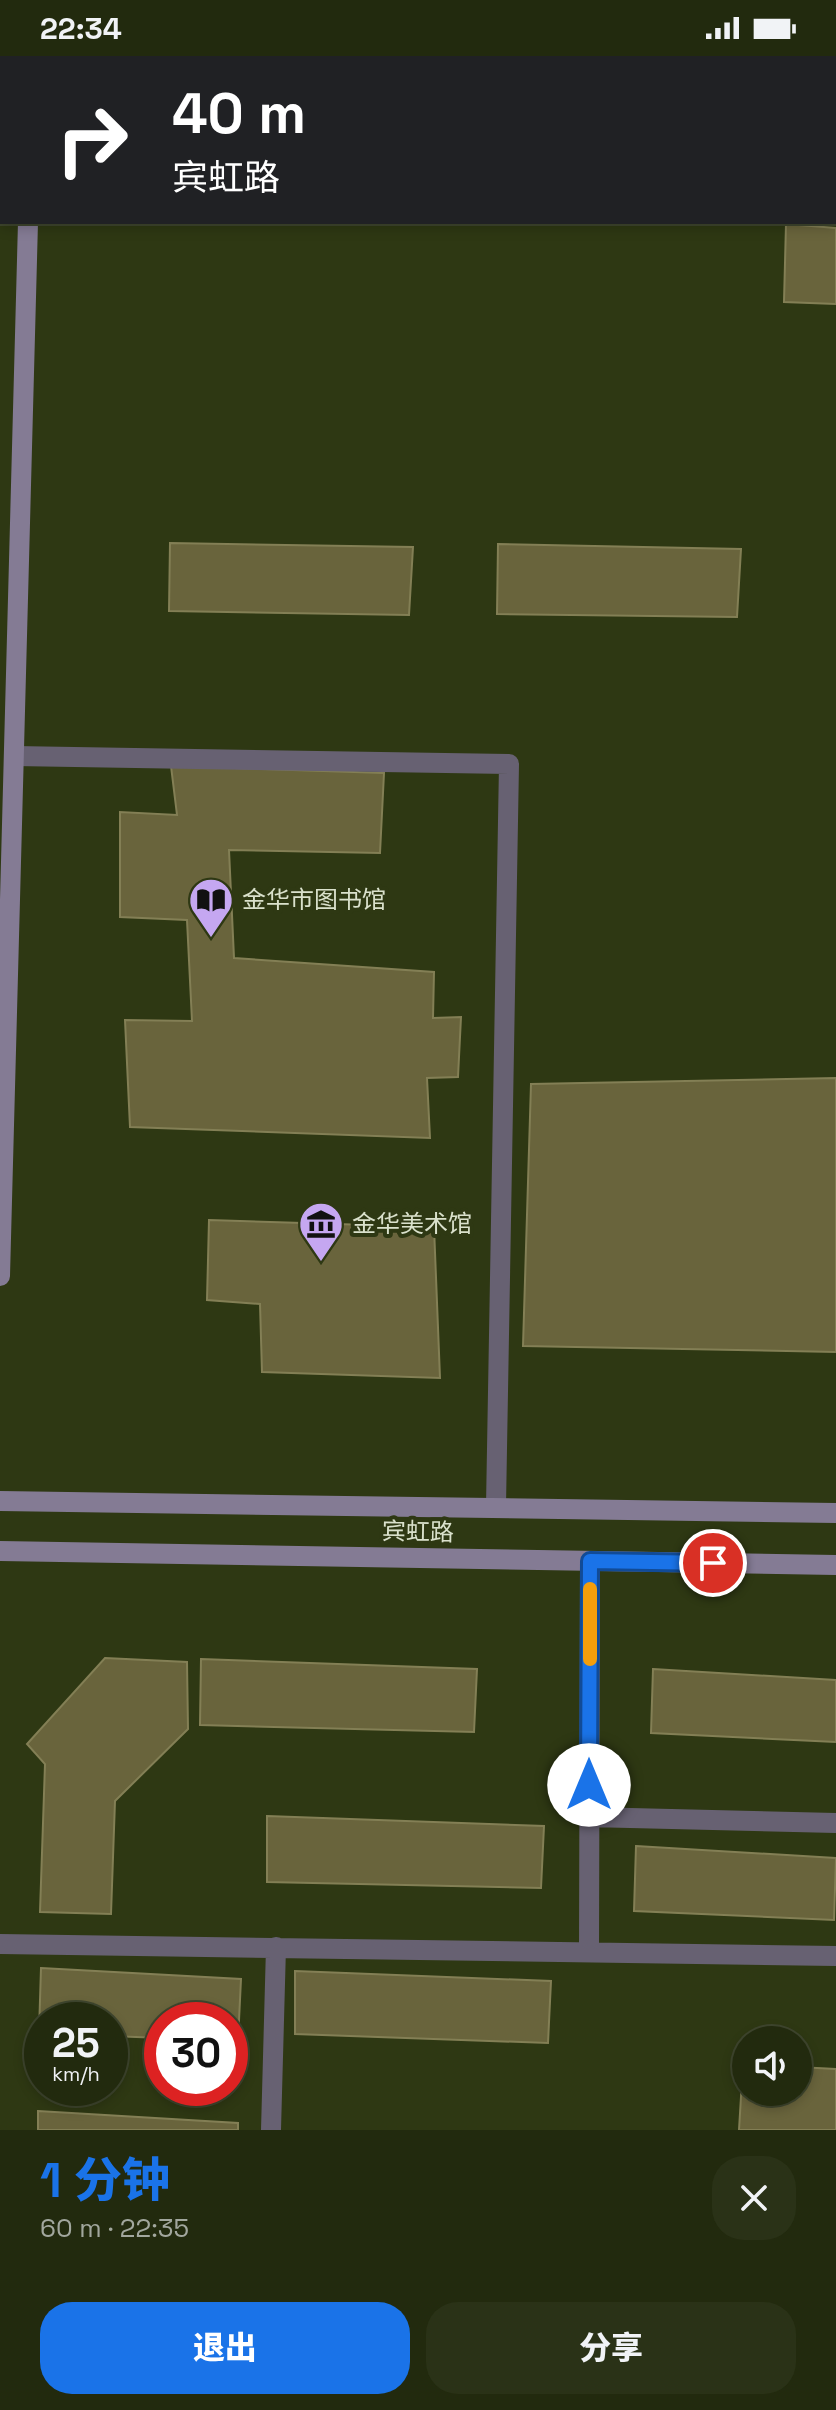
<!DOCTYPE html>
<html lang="zh">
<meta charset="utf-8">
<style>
:root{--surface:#222a0e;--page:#2a3217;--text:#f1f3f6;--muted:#a2a79e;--line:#3f462e;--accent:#1a73e8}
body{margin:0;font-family:"Space Grotesk","Noto Sans SC",sans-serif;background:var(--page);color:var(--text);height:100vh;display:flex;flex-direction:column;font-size:30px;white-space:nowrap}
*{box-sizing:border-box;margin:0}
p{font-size:26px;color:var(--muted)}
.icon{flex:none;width:44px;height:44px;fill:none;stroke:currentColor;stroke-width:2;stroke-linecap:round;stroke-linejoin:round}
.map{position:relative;height:2074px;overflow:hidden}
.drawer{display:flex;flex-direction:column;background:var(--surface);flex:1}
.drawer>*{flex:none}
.hud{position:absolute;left:0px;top:0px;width:836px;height:168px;box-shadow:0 4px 12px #0003,0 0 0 2px var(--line);background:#202124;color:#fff;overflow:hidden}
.controls{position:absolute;left:732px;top:1970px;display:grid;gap:16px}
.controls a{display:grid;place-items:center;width:80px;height:80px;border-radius:50%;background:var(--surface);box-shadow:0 4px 12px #0003,0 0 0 2px var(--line);font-size:40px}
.speed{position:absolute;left:24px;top:1946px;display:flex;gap:16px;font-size:40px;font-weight:700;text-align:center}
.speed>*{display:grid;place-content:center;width:104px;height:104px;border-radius:50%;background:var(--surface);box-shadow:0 4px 12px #0003,0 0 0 2px var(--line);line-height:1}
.speed small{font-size:20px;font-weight:400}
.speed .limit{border:12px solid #d22;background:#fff;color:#111}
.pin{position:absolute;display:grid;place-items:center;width:68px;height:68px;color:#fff;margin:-34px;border:4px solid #fff;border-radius:50%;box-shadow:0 2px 8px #0007}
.me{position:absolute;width:88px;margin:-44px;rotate:0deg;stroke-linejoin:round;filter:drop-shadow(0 0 6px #0008)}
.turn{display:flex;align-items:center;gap:28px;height:168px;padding:0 40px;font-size:36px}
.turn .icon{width:104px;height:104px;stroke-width:2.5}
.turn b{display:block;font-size:56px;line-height:68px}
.round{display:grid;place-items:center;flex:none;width:84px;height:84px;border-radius:32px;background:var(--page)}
.overview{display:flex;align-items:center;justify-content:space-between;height:136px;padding:0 40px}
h1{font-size:48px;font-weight:800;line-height:60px;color:var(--accent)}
.primary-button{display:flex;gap:16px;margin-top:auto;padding:16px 40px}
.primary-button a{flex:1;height:92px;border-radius:32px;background:var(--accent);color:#fff;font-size:32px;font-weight:800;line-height:92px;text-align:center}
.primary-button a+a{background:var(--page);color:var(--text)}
.status{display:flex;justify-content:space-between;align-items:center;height:56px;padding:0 40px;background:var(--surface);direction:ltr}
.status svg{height:22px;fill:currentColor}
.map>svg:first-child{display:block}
</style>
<div class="status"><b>22:34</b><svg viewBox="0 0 49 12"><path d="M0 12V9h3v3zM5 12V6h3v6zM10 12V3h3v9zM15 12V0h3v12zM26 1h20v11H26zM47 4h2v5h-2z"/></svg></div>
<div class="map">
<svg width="836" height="2074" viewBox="0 0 836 2074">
<rect width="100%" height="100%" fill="#2e3813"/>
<path fill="#69643c" stroke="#837f55" stroke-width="2" d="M194,0H428V2H194Z
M474,0H559L645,2H474Z
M786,168L836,172V248L784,246Z
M170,487L413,491L409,559L169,555Z
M498,488L741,493L737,561L497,558Z
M171,710L384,717L380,797L229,794L234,902L434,916L433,962L461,961L458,1021L427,1022L430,1082L130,1071L125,964L192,965L187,864L120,861V756L177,759Z
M836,1022V1296L523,1290L531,1028Z
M209,1164L434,1171L440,1322L262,1316L260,1248L207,1244Z
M105,1602L187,1606L188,1673L115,1745L111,1858L40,1856L45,1708L27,1688Z
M201,1603L477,1613L474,1676L200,1669Z
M653,1613L836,1624V1686L651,1677Z
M267,1760L544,1770L541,1832L267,1826Z
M636,1790L836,1802L834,1864L634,1855Z
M41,1912L241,1923L238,1985H230V1964H162V1982L110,1980V1964H42V1977L39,1976Z
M295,1915L551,1925L548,1987L295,1978Z
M798,2011L836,2013V2074H739L742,2024L746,2025V2036H798Z
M38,2055L238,2067V2074H38Z"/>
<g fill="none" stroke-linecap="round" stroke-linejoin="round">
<path stroke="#676172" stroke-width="20" d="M14,700L509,708L496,1450"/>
<path stroke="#676172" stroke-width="20" d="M589,1761L836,1767
M0,1888L836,1900
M589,1896L590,1505
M271,2074L276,1891"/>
<path stroke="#847b94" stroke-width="20" d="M33,2V0
M0,1220L28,166
M0,1445L836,1457
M0,1495L836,1509"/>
</g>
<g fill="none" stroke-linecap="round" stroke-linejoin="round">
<g stroke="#114b97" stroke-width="20">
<path id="route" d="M589,1729L590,1505L713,1507"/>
</g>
<use href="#route" stroke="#1a73e8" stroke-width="14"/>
<path stroke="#f59e0b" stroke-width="14" d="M590,1603V1533"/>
</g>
<defs>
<g id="library-pin" transform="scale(2.3)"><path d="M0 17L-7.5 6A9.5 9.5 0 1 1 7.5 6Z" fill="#c5a7f1" stroke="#2e3813"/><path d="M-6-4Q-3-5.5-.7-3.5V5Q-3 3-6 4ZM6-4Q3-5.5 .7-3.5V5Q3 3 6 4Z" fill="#111"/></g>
<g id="museum-pin" transform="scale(2.3)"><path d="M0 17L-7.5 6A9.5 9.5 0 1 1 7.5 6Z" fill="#c5a7f1" stroke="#2e3813"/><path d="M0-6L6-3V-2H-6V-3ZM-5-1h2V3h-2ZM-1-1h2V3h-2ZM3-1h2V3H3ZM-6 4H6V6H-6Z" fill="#111"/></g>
</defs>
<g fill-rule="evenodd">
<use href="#library-pin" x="211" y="844"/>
<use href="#museum-pin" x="321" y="1168"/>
</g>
<g text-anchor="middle" stroke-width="8" stroke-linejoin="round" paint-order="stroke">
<g font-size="24" fill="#dae1cc" stroke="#2e3813" text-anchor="start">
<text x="242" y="852">金华市图书馆</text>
<text x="352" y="1176">金华美术馆</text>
</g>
<g font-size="24" fill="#dae1cc" stroke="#2e3813">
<text transform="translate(418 1476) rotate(1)" y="8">宾虹路</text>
</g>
</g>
</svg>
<div class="controls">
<a><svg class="icon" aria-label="sound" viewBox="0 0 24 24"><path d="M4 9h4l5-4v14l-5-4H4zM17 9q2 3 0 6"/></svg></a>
</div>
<div class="speed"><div>25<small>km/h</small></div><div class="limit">30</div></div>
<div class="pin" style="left:713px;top:1507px;background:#d93025"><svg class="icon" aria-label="arrive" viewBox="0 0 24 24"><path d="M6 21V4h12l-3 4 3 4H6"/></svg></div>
<svg class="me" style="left:589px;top:1729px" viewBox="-20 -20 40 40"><circle r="19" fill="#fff"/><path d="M0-13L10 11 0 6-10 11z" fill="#1a73e8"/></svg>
<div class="hud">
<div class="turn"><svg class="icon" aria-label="right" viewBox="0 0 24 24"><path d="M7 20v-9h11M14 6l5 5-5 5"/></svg><div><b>40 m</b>宾虹路</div></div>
</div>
</div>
<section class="drawer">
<div class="overview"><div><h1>1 分钟</h1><p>60 m · 22:35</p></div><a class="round"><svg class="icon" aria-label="close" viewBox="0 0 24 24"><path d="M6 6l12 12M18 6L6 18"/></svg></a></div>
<div class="primary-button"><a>退出</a><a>分享</a></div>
</section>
